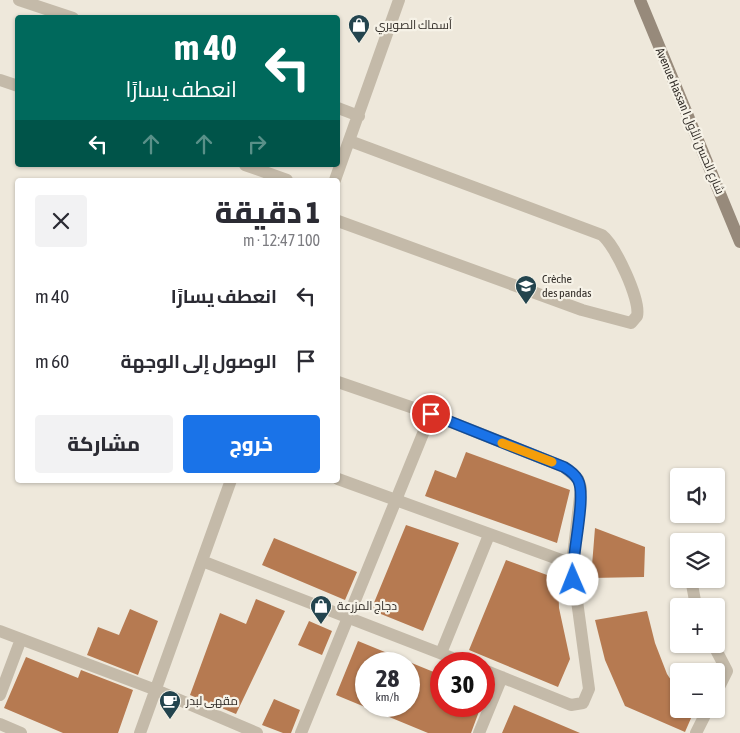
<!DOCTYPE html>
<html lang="ar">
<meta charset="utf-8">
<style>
:root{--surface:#fff;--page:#f2f2f3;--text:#2b2b33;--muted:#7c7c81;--accent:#1a73e8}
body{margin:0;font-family:"Asap Condensed",Cairo,sans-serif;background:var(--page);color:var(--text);direction:rtl;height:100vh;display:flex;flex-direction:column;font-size:19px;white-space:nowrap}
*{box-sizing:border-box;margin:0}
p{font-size:16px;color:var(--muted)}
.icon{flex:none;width:28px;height:28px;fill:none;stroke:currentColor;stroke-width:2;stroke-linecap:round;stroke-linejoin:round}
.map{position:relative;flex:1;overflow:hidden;direction:ltr}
.panel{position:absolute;left:15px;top:178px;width:325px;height:305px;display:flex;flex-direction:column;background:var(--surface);border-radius:5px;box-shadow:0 1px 4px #0004;direction:rtl}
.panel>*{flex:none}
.top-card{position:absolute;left:15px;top:15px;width:325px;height:152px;border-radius:5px;box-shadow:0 1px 4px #0004;direction:rtl;background:#00695c;color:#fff;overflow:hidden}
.buttons{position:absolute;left:670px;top:468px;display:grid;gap:10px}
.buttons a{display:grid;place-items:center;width:55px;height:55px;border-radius:5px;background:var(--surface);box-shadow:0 1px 4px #0004;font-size:25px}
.speed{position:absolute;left:355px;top:652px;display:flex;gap:10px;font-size:25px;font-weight:700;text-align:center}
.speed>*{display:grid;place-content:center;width:65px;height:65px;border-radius:50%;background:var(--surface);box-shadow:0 1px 4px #0004;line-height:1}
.speed small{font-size:12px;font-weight:400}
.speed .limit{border:8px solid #d22;background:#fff;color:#111}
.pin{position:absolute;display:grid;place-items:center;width:42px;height:42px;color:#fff;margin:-21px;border:2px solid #fff;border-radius:50%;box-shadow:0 1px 5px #0007}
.me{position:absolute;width:55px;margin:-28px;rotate:359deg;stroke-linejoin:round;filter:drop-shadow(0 0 4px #0008)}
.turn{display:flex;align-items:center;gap:18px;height:105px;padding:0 20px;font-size:22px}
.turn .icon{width:65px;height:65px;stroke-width:2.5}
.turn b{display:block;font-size:35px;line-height:42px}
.lanes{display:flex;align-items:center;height:48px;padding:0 20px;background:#0003;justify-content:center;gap:25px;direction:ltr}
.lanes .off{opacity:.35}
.round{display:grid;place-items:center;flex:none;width:52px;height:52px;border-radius:5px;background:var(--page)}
.overview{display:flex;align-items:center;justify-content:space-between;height:85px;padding:0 20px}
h1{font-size:30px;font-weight:800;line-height:38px}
.primary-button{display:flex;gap:10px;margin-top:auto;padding:10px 20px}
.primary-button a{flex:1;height:58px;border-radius:5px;background:var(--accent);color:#fff;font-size:20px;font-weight:800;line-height:58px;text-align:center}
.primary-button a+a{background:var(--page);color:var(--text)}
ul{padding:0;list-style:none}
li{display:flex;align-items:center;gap:15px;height:65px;padding:0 20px}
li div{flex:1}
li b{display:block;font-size:19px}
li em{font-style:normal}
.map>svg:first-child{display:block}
</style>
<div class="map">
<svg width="740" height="733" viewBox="0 0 740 733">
<rect width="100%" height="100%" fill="#eee8db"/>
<path fill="#b67a51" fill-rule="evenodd" d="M466,452L570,490L557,543L425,496L435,470L456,478Z
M406,525L459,543L423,631L371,610Z
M595,528L645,547L644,577L591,578Z
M274,538L357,572L345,600L262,565Z
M506,560L558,579L559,608L570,659L558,687L469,650Z
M256,599L285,611L236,714L190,695L220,613L246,624Z
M130,609L158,621L138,675L87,655L98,627L119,635Z
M647,611L655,643L667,674L679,692V709H695L685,732L625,706L605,660L595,620Z
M309,621L332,631L322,655L298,645Z
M358,641L441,675V706H481L471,733H428L336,695ZM366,664H409V706H366Z
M26,657L78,678L81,670L133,690L118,733H63L4,708Z
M274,699L300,710L291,733H283L262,725Z
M514,705L580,733H502Z"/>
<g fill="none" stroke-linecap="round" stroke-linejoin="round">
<path stroke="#c4baa9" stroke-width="12" d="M19,0L73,18
M0,80L18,86
M338,108L359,116
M245,165L287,180
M335,180L399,0
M338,221L582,310L631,323L637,316C641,300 615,245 602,235L350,141
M338,382L431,414L564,467L578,479L581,488L572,564L589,689L583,703L571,705L484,670
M338,479L572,564
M202,561L468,664
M691,579L696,606
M0,631L156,690L257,733
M713,644L727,671L716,693
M441,653L489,535
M0,695L21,639
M0,724L21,733
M140,733L231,480
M301,733L431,414
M479,733L502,677
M696,733L708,709"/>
<path stroke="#978a7b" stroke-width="12" d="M640,0L740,242"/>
</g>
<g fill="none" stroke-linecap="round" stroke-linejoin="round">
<g stroke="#114b97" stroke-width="12">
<path id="route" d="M431,414L564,467C569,470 575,474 578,480C587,497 571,555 573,580"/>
</g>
<use href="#route" stroke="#1a73e8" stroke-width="9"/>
<path stroke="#f59e0b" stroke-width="9" d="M502,443L552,462"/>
</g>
<defs>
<g id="shop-pin" transform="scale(1.125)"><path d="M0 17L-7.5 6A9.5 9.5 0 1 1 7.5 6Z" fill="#23444e" stroke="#f6f2e7"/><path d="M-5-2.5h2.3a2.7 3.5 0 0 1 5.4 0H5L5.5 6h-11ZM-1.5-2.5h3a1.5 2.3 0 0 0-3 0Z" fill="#fff"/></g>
<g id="school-pin" transform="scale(1.125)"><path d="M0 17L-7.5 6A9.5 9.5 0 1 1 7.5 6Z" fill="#23444e" stroke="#f6f2e7"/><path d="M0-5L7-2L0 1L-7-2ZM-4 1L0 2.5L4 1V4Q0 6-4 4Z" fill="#fff"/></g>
<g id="cafe-pin" transform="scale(1.125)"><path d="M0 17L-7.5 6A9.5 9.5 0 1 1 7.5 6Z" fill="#23444e" stroke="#f6f2e7"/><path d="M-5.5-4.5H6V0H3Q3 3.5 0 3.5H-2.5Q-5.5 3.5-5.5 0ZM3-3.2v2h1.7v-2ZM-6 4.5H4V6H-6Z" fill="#fff"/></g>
</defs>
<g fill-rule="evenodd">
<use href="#shop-pin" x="359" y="25"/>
<use href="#school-pin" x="526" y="286"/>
<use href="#shop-pin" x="321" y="606"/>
<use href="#cafe-pin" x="170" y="701"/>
</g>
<g text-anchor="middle" stroke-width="4.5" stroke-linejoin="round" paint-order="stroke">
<g font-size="12" fill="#322d28" stroke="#f6f2e7" text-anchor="start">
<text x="375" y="29">أسماك الصويري</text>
<text x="542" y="283">Crèche<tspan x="542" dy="14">des pandas</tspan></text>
<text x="337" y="610">دجاج المزرعة</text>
<text x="186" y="705">مقهى لبدر</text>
</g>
<g font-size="12" fill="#322d28" stroke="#f6f2e7">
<text transform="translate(690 121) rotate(67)" y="4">Avenue Hassan I شارع الحسن الأول</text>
</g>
</g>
</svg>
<div class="buttons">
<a><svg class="icon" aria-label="sound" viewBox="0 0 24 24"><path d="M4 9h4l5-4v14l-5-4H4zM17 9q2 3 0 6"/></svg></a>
<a><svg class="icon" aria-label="layers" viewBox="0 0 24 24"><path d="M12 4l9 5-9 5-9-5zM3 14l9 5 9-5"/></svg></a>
<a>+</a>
<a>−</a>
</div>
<div class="speed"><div>28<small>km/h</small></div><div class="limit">30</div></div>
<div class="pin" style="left:431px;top:414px;background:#d93025"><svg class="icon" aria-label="arrive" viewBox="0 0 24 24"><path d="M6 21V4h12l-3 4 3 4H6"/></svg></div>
<svg class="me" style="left:573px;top:580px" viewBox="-20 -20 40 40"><circle r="19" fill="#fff"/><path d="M0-13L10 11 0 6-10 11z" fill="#1a73e8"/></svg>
<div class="top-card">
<div class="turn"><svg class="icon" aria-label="left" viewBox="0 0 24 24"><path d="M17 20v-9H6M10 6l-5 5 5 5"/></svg><div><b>40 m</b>انعطف يسارًا</div></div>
<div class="lanes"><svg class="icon" aria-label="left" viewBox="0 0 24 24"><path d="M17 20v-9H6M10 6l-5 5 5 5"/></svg><svg class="icon off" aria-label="ahead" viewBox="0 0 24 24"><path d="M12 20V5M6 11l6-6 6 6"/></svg><svg class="icon off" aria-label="ahead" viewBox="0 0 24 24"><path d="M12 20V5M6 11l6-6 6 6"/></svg><svg class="icon off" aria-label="right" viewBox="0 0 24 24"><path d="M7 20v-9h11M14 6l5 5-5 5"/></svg></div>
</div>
<section class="panel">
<div class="overview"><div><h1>1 دقيقة</h1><p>100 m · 12:47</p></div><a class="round"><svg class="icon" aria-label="close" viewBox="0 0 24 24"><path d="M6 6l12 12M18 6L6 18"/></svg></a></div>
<ul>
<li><svg class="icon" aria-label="left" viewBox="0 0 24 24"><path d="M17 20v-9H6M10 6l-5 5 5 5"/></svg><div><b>انعطف يسارًا</b></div><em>40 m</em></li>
<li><svg class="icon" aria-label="arrive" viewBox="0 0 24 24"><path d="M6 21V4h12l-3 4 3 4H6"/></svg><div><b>الوصول إلى الوجهة</b></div><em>60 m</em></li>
</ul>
<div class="primary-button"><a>خروج</a><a>مشاركة</a></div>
</section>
</div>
